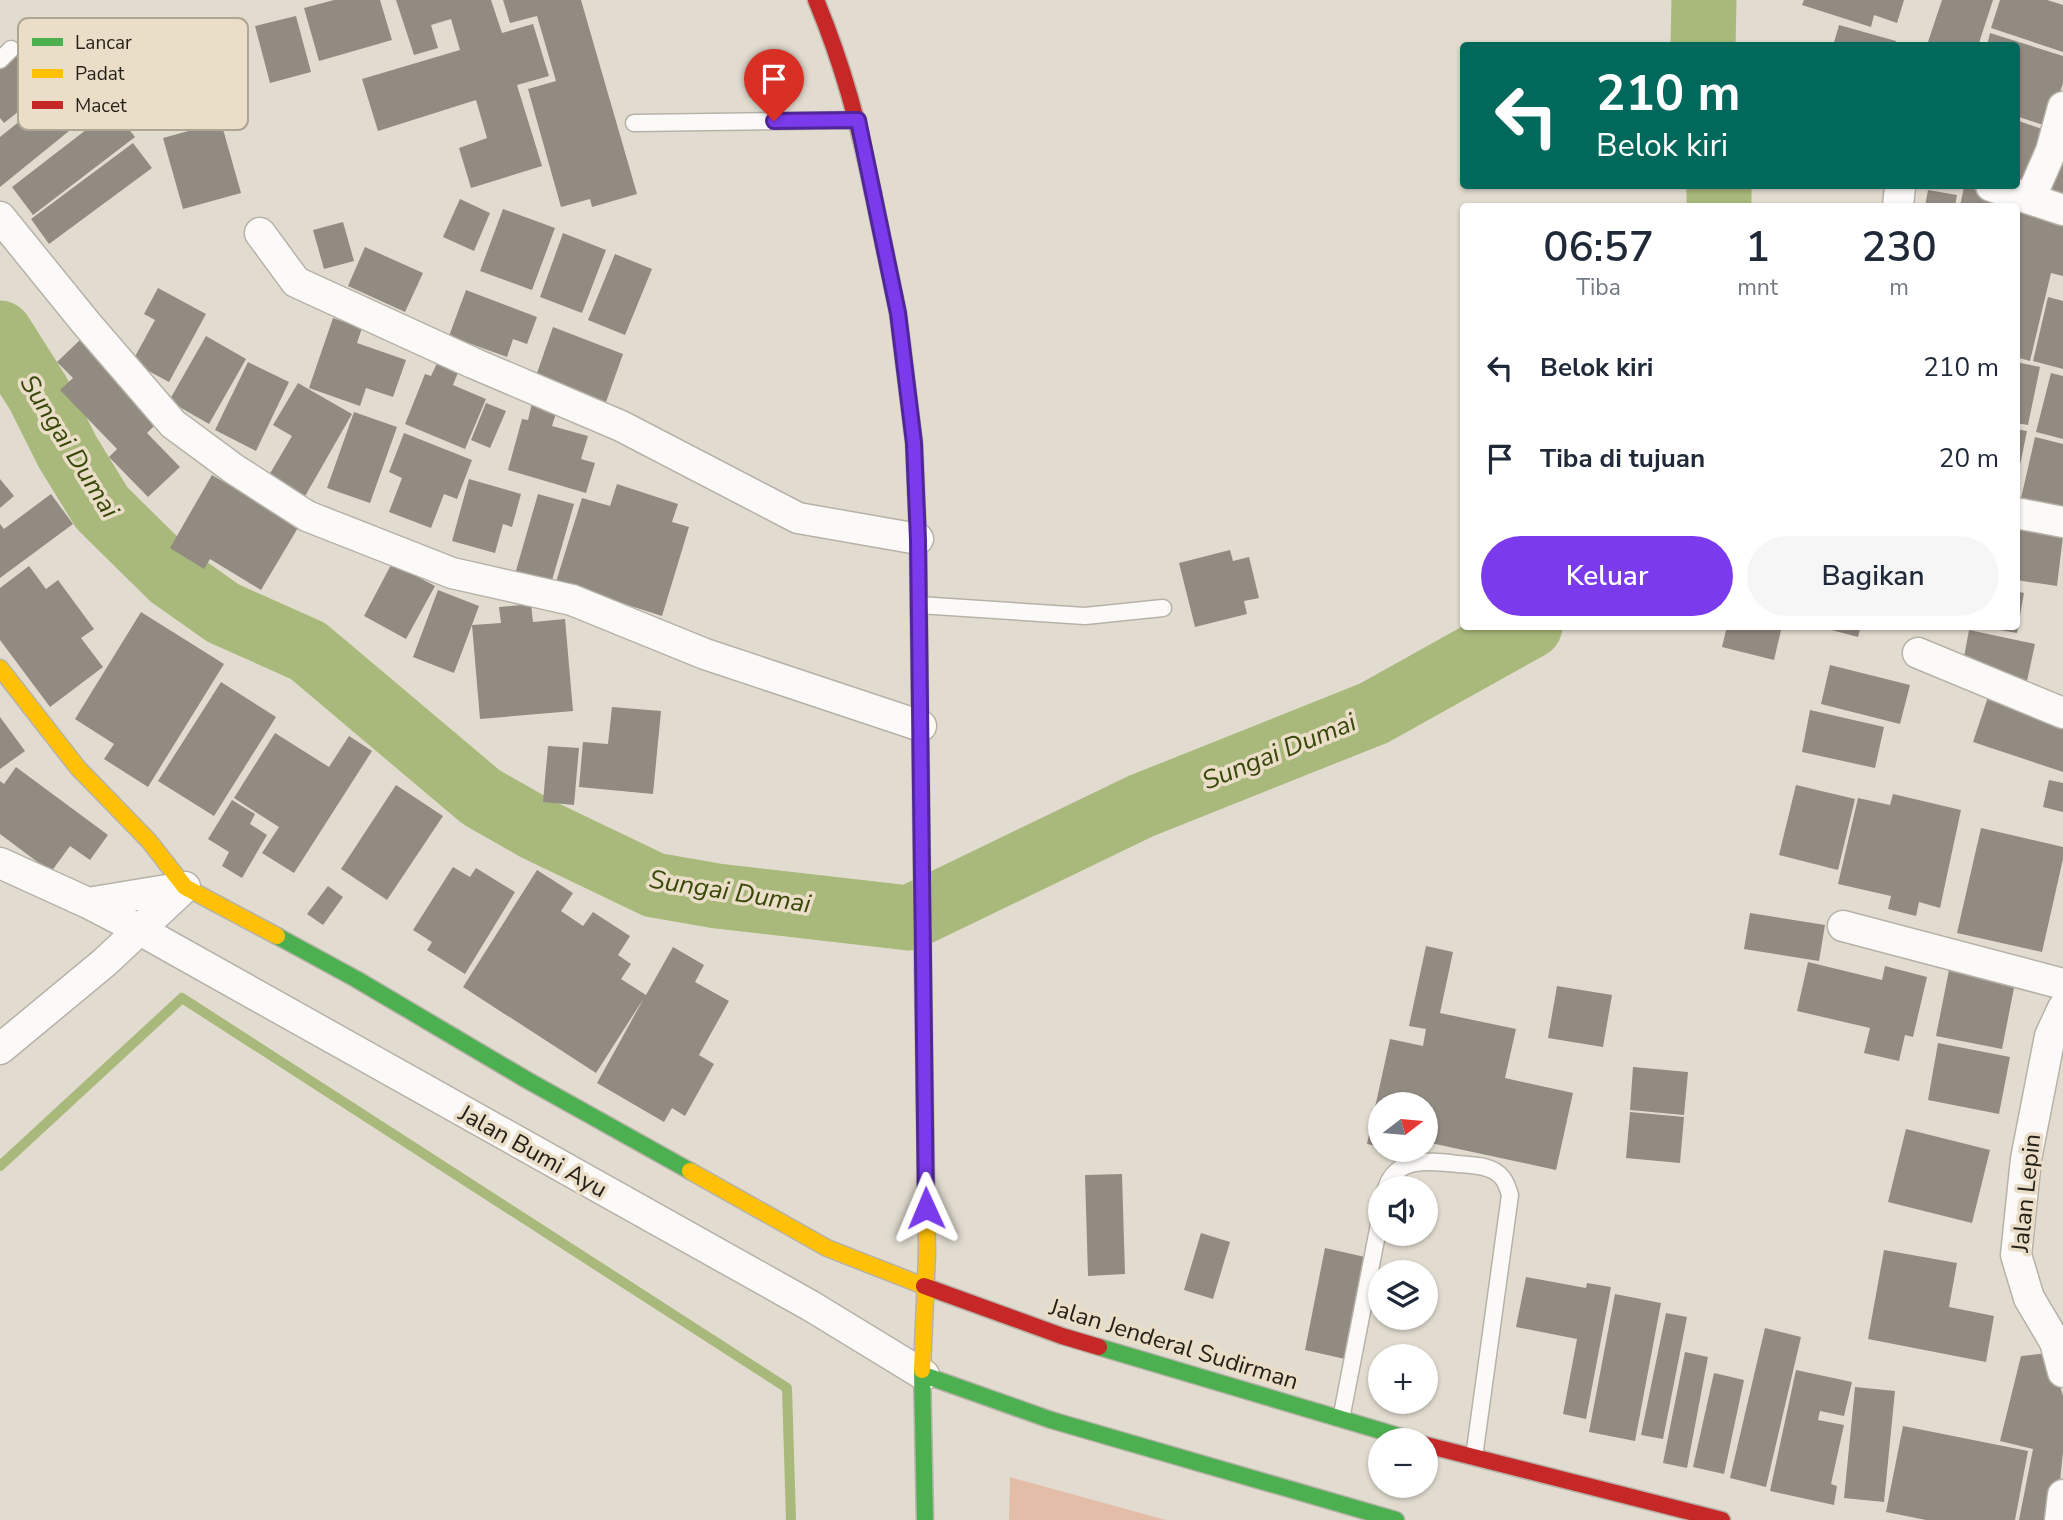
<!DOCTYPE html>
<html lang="id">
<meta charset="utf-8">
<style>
:root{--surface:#fff;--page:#f6f6f7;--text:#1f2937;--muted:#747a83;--accent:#7c3aed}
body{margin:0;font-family:"Nunito Sans",sans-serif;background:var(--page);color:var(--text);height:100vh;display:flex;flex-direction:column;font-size:26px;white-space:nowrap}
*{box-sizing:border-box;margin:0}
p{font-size:23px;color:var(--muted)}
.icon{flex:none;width:38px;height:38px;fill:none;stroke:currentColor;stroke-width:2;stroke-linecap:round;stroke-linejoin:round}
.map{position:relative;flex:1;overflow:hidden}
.side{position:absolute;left:1460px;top:203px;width:560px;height:427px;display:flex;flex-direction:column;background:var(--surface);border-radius:7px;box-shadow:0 2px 5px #0004}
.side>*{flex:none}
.guide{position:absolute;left:1460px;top:42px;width:560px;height:147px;border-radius:7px;box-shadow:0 2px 5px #0004;background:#00695c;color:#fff;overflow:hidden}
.needle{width:46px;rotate:74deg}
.buttons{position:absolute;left:1368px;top:1092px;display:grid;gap:14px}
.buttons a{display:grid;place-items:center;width:70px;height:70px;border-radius:50%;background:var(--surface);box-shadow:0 2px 5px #0004;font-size:35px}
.pin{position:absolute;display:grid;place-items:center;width:60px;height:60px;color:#fff;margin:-72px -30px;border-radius:50% 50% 50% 0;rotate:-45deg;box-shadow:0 0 7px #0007}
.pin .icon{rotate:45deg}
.me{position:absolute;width:77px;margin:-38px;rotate:359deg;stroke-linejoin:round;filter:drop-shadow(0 0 5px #0008)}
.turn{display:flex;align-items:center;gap:24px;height:147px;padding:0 21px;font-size:32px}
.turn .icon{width:91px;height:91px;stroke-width:2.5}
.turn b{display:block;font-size:49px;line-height:60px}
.eta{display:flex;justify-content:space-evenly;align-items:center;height:119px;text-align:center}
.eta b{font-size:42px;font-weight:600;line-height:49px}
.action{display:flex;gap:14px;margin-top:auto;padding:14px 21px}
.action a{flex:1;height:80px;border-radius:42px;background:var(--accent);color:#fff;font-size:28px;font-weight:600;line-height:80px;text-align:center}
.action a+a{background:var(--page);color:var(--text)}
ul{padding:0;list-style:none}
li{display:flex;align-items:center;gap:21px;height:91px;padding:0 21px}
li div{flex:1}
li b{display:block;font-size:26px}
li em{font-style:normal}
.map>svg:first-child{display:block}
</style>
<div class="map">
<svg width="2063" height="1520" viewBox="0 0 2063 1520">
<rect width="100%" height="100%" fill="#e2dcd0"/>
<path fill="#e4bda9" d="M1010,1477L1166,1520H1009Z"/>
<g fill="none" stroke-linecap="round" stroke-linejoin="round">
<path stroke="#a9b97b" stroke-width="10" d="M0,1166L182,998L787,1388L791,1520"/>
<path stroke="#a9b97b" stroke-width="65" d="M1703,46L1704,0
M1719,186V206
M0,333L38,393L67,451L102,508L172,577L223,613L308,651L481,797L537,829L654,885L717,896L909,918L1141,806L1374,713L1530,626"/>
</g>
<path fill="#918b82" d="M334,0H380L392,40L319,61L304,8Z
M396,0H491L502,33L533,24L549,76L517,85L542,166L471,188L459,148L487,138L476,100L378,131L362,79L460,50L451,19L431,25L438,48L414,55Z
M503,0H581L637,194L592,207L590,199L561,207L528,89L556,81L537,16L510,23Z
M1804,0H1904L1897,23L1874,15L1871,27L1802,5Z
M1942,0H1993L1978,46H1937L1928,42Z
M2000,0H2047L2063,5V52L1991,28Z
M296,16L311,72L270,83L255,26Z
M1839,25L1896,41L1895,46H1833Z
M1990,33L2063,56V83L2049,127L2016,116V46H1987Z
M20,52L48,88L4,123L0,118V68Z
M82,71L106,101L0,187V137Z
M113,109L135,137L33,215L12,187Z
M2016,120L2042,129L2025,185L2016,182Z
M221,122L241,193L183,209L163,138Z
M133,143L152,168L49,244L31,219Z
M2063,143V197L2047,192Z
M1964,187L2002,196L2000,206H1960Z
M1928,190L1957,195L1955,206H1925Z
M460,199L490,213L474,251L443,237Z
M503,209L555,228L532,290L480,271Z
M2016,211L2063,223V276L2051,273L2030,361L2016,357Z
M343,222L354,261L324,269L313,230Z
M563,233L606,250L582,313L540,297Z
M365,247L423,273L405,312L348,286Z
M615,254L652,269L625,335L588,320Z
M158,288L206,314L169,382L132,362L155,320L144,314Z
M466,290L537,317L527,344L513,339L507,357L449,336Z
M2048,297L2063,301V369L2033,361Z
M333,318L362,328L357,343L406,360L393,397L366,388L360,406L309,388Z
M553,327L623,354L606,402L536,376Z
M206,336L246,359L209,424L169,401Z
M80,340L158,422L147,433L180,467L148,497L109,457L117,449L60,390L73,378L57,362Z
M438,361L459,370L453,385L486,399L465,449L405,424L425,374L431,376Z
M248,362L289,382L256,451L215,430Z
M2016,362L2040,367L2028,425L2016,423Z
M2051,373L2063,376V439L2036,432Z
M298,383L352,414L304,498L268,477L292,436L273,425Z
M486,403L506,411L490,448L471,440Z
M532,403L557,410L552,426L588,436L581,459L595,463L586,493L508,470L522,419L528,420Z
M354,412L397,427L370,503L327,488Z
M2016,429L2027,431L2017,480H2016Z
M404,433L472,460L457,499L444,494L431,528L389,512L402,478L389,472Z
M2035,437L2063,444V517L2019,507Z
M212,475L299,526L261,590L210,559L204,569L170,548Z
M0,479L14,496L0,508Z
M469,479L521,494L512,527L503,524L495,553L452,541Z
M617,484L678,504L672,522L689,527L662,616L556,582L582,498L610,506Z
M51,494L73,524L0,578V524L4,529Z
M538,494L574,504L551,584L515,574Z
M2016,529L2063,536L2057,586L2016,580Z
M1230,550L1233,561L1249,557L1259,598L1244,601L1247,614L1195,627L1179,563Z
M392,563L435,586L406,639L364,616Z
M29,566L46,589L58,580L94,629L81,638L103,667L50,707L0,640V588Z
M438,590L479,606L454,673L413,657Z
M2016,591L2024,593L2017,633L1988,628L2016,626Z
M531,604L533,622L565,619L573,711L480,719L472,625L501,623L499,607Z
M141,612L224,664L148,787L104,759L114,744L75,719Z
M1727,626H1782L1774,660L1722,647Z
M1816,626H1861L1858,637Z
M1969,630L2035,644L2027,681L1962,668Z
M1830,665L1910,685L1900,724L1821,704Z
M221,682L276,717L214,816L158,781Z
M1989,694L2063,727V772L1973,742Z
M612,707L661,711L653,794L579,787L583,742L608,744Z
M1810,710L1884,727L1875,768L1802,752Z
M0,717L25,751L0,769Z
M275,733L329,767L349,736L372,751L294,873L262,853L279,827L234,798Z
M548,746L579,748L574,805L543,802Z
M16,767L108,835L90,860L70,846L51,872L0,834V781L4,784Z
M2049,780L2063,783V812L2043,807Z
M396,785L443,816L387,900L341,869Z
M1796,785L1855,799L1838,870L1779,855Z
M1893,794L1961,810L1940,908L1919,902L1916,916L1888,909L1891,896L1838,884L1858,798L1890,805Z
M232,800L255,814L250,824L267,835L242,878L222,866L229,852L208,839Z
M1981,828L2063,847V859L2042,952L1957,933Z
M453,867L470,877L476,868L515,892L465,974L427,950L432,942L413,930Z
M537,870L573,893L561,911L583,926L593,912L630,936L618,955L631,964L621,979L646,995L673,947L704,965L695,982L729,1001L699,1055L714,1064L685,1116L672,1108L664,1122L597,1083L644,998L596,1073L463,987Z
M328,886L343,897L323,925L307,914Z
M1750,913L1825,925L1819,961L1744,949Z
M1426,946L1453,952L1440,1013L1516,1029L1505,1078L1573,1093L1556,1170L1426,1142V1104H1381V1147L1367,1144L1390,1039L1423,1046L1426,1029L1409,1026Z
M1808,962L1882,980L1885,966L1927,977L1913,1037L1905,1035L1899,1061L1864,1053L1870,1028L1797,1011Z
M1949,970L2015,983L2002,1049L1936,1036Z
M1557,986L1612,995L1603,1047L1548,1038Z
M1938,1043L2010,1057L1999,1114L1928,1100Z
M1633,1067L1688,1072L1684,1115L1630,1110Z
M1630,1112L1684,1117L1680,1163L1626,1158Z
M1906,1129L1990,1150L1972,1223L1888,1202Z
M1122,1174L1125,1274L1088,1276L1085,1175Z
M1201,1233L1230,1242L1213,1299L1184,1290Z
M1325,1248L1365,1257L1345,1359L1305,1350Z
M1884,1250L1957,1263L1949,1307L1994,1316L1986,1362L1868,1339Z
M1526,1277L1586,1288L1587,1283L1611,1287L1586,1419L1563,1414L1577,1339L1516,1327Z
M1615,1294L1661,1303L1635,1441L1589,1432Z
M1666,1313L1687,1317L1663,1439L1641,1435Z
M1765,1328L1801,1337L1766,1487L1730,1478Z
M1685,1352L1708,1357L1687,1468L1663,1463Z
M2050,1353L2063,1396V1452L2056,1520H2019L2033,1449L2000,1441L2021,1356Z
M1796,1370L1852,1382L1844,1416L1820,1411L1818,1420L1844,1425L1831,1484L1837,1486L1834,1505L1770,1491Z
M1714,1373L1744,1380L1724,1474L1693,1467Z
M1855,1387L1895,1391L1884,1502L1844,1498Z
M1903,1426L2028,1451L2015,1520H1926L1886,1512Z"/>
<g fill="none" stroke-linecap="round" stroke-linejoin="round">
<g stroke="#b7b2a8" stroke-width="19">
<path id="lane" d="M0,60L11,49
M634,123L858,120
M919,605L1085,616L1163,608
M1386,1188C1397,1156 1430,1161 1458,1164C1470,1165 1485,1165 1496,1172C1505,1178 1507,1186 1510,1195L1474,1457
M1341,1419L1381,1214"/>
</g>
<g stroke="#b7b2a8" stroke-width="33">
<path id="street" d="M1991,186L2063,210
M2030,199L2051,151L2063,107
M1898,206L1900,186
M0,217L86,323L173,424L234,469L307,516L452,573L572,600L705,654L921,726
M260,233L296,282L473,363L621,426L798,518L918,539
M2016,513L2063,522
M1918,653L2063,713
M0,863L88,903L140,930L811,1306L924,1375
M88,903L185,887
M1843,926L2063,984
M2063,1008L2050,1036L2026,1159L2016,1255L2029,1298L2055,1342L2063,1372
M0,1049L105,962L185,887
M2060,1520L2063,1495"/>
</g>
<g stroke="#b7b2a8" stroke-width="19">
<path id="fast" d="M873,193L898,313L914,443L918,539L923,972
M277,936L356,979L527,1080L690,1171
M1099,1347L1412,1440
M922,1370L925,1520
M924,1375L1051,1420L1396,1520"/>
</g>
<g stroke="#b7b2a8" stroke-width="19">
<path id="slow" d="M0,668L78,768L149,841L185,887L277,936
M690,1171L827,1248L924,1286
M922,1370L927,1253L923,972"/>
</g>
<g stroke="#b7b2a8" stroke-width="19">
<path id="jam" d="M816,0C843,65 859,125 873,193
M924,1286L1062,1336L1099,1347
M1426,1445L1722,1520"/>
</g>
<use href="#lane" stroke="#fbfaf8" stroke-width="16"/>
<use href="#street" stroke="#fbfaf8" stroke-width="30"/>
<use href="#fast" stroke="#4caf50" stroke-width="16"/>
<use href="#slow" stroke="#ffc107" stroke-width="16"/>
<use href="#jam" stroke="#c62828" stroke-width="16"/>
</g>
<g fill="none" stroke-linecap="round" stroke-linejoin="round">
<g stroke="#51269a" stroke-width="18">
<path id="route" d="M774,121L858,120L898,313L914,443L918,540L926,1208"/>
</g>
<use href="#route" stroke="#7c3aed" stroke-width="12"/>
</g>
<g text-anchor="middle" stroke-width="7" stroke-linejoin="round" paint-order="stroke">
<g font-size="24" fill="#241f17" stroke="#eadec8">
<text transform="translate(533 1151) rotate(29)" y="8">Jalan Bumi Ayu</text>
<text transform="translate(2026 1193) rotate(-84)" y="8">Jalan Lepin</text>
<text transform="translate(1174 1344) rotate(17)" y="8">Jalan Jenderal Sudirman</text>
</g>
<g font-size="26" font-style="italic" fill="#384809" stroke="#eadec8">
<text transform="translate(70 446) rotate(58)" y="9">Sungai Dumai</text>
<text transform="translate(1279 751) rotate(-22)" y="9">Sungai Dumai</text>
<text transform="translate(730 891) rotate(9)" y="9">Sungai Dumai</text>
</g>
</g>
<rect x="18" y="18" width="230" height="112" rx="10" fill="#eadec8" stroke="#afa593" stroke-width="2"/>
<rect x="32" y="38" width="31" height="8" fill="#4caf50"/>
<rect x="32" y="69" width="31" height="9" fill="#ffc107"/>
<rect x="32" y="101" width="31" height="8" fill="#c62828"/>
<g font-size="19" fill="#241f17">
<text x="75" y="49">Lancar</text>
<text x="75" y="80">Padat</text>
<text x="75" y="112">Macet</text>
</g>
</svg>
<div class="buttons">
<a><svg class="needle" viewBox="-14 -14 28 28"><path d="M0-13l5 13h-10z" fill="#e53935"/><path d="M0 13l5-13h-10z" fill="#747a83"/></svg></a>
<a><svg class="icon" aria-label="sound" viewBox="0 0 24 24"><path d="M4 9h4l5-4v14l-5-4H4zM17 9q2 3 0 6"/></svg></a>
<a><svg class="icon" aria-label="layers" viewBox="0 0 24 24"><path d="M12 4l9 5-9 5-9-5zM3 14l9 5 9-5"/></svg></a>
<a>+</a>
<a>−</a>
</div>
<div class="pin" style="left:774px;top:121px;background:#d93025"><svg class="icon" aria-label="arrive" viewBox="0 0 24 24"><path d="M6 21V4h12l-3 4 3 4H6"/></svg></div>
<svg class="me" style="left:926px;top:1208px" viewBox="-20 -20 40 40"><path d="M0-17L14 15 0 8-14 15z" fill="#7c3aed" stroke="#fff" stroke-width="4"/></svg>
<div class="guide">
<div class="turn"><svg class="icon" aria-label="left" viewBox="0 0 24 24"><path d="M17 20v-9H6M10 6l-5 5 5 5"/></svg><div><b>210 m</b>Belok kiri</div></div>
</div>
<section class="side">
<div class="eta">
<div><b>06:57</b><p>Tiba</p></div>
<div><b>1</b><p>mnt</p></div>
<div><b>230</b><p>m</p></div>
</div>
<ul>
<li><svg class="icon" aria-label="left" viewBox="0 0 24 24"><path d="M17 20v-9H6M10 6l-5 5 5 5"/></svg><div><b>Belok kiri</b></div><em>210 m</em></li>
<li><svg class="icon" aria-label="arrive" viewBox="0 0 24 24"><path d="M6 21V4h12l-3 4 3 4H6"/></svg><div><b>Tiba di tujuan</b></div><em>20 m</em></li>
</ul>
<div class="action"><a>Keluar</a><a>Bagikan</a></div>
</section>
</div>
